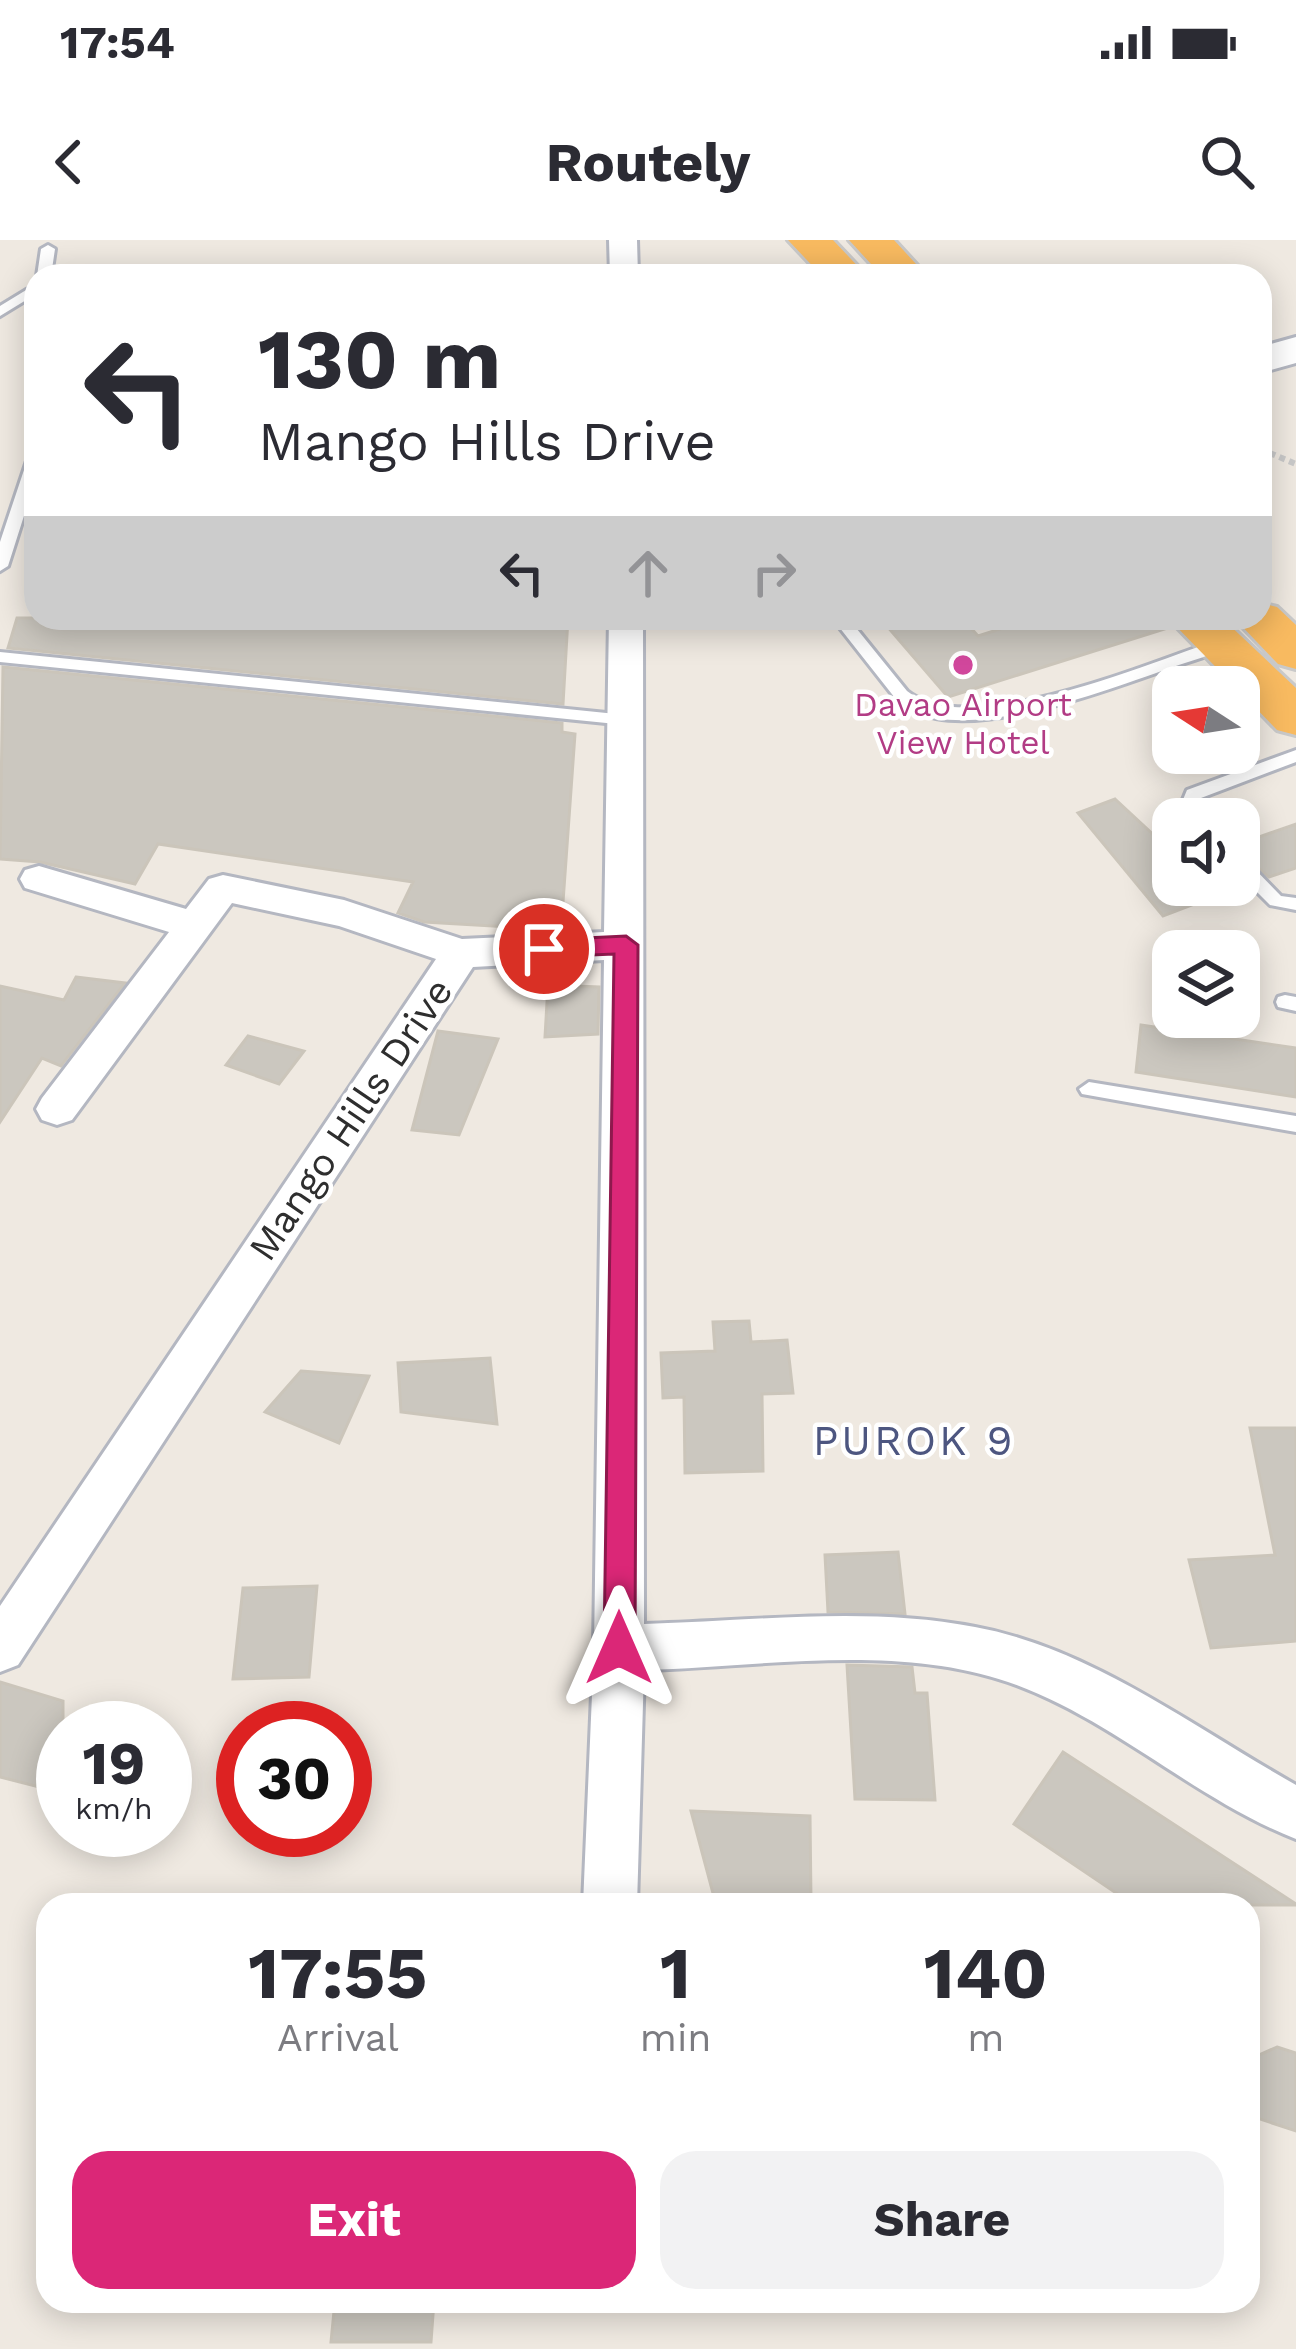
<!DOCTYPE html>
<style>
:root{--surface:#fff;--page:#f2f2f3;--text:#2b2b33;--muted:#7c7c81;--accent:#db2777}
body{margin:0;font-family:"Work Sans",sans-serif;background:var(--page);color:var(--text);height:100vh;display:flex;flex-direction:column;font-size:45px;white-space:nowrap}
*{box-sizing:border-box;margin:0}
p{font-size:39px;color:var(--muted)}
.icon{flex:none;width:66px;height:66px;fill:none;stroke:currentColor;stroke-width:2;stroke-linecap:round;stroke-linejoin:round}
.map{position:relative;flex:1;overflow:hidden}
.sheet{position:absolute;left:36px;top:1653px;width:1224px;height:420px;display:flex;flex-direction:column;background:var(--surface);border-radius:36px;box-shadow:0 6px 30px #0003}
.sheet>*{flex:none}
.banner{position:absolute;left:24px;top:24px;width:1248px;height:366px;border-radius:36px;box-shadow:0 6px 30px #0003;background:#fff;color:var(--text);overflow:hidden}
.needle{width:78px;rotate:282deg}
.tools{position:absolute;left:1152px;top:426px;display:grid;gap:24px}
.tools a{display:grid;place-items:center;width:108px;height:108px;border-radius:24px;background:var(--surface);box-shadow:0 6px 30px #0003;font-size:60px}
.speed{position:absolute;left:36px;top:1461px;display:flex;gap:24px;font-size:60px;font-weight:700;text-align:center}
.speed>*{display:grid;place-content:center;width:156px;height:156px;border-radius:50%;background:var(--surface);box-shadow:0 6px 30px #0003;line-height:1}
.speed small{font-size:30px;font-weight:400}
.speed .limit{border:18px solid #d22;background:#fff;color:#111}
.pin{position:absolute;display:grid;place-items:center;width:102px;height:102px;color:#fff;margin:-51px;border:6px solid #fff;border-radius:50%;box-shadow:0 3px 12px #0007}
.me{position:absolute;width:132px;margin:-66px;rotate:0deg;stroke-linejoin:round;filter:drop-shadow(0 0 9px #0008)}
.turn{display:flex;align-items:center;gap:42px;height:252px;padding:0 36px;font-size:54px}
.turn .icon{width:156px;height:156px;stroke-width:2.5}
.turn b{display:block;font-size:84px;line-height:102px}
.lanes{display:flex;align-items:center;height:114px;padding:0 36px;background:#0003;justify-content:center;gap:60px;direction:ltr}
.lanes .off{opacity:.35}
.eta{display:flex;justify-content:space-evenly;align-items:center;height:204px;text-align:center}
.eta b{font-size:72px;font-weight:700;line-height:84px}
.button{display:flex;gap:24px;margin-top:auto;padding:24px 36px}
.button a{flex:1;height:138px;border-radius:36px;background:var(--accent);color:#fff;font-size:48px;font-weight:700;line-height:138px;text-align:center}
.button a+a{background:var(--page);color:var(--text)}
.status{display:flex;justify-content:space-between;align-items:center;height:84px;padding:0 60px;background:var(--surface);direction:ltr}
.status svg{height:33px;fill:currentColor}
header{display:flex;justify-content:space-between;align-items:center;height:156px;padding:0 36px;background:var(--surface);font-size:54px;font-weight:700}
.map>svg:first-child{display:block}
</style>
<div class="status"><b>17:54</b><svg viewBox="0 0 49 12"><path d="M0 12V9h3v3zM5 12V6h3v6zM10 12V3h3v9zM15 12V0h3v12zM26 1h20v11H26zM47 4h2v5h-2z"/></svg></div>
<header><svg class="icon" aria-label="back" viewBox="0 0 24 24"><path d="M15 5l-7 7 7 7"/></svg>Routely<svg class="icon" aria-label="search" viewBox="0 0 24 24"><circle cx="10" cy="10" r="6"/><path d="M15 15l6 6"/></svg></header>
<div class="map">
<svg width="1296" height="2109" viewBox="0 0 1296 2109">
<rect width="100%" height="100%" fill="#efe9e1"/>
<path fill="#cbc7bf" stroke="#cbc5ba" stroke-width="3" d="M17,378H568L563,464L8,408Z
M880,378H962L978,396L1035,378H1164L1171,387L948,457Z
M3,427L562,483V492L575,494L561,690L424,682L398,673L413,642L158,604L135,644L40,622L0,619Z
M1115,559L1173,613V645H1202L1213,657L1163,676L1078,573Z
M1296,584V628L1269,637L1239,613V604Z
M76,737L125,743L61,826L42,818L0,882V746L64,760Z
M548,745L599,747L598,794L545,797Z
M1141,785L1296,808V857L1136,832Z
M438,791L498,799L459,895L412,890Z
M248,796L304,811L279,844L226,825Z
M749,1081L751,1102L787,1100L793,1153L762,1154L763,1231L685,1233L684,1157L663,1158L661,1113L715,1111L713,1082Z
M490,1118L497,1184L401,1172L398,1123Z
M301,1131L369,1136L339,1203L265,1172Z
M1250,1188H1296V1401L1211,1408L1189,1320L1275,1315Z
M898,1312L905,1374L828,1372L825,1315Z
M317,1346L309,1437L233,1439L243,1348Z
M847,1425L912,1427L915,1453H927L935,1560L855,1559Z
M0,1442L63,1461V1553L0,1537Z
M1063,1512L1296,1664V1665H1134L1014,1584Z
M691,1571L810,1576L811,1661L714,1657Z
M1277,1807L1296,1813V1891L1248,1875V1820Z
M335,2061H434L431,2102H331Z"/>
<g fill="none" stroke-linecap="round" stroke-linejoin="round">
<g stroke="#b4b7c1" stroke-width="6">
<path id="service" d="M48,5L55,9L51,36H37L41,9Z
M36,44V54L0,76V66Z
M36,211V238L8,326L0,331V302L29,215Z
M832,378H848L907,451C967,501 1147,424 1215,401H1227L1229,405C1213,416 1189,421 1170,428C1108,450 1001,490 936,478C922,475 906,468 895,458Z
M0,412L626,475L634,480L626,485L0,422Z
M1296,510V522L1201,558L1198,566L1207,579H1189L1180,567L1187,550Z
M1239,617L1245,619L1281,656L1296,658V670L1270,665L1239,634Z
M1285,755L1296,757V771L1278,767L1276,762L1278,757Z
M1089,842L1296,876V892L1082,854L1079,849Z"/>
</g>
<g stroke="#b4b7c1" stroke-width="6">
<path id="minor" d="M609,0H637L638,36H610Z
M609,378H643L644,1384C754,1381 867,1366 975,1387C1091,1408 1195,1488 1296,1545V1599C1194,1559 1112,1478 1008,1442C895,1403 760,1427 644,1430L637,1665H583L594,1408L604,720L473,727L18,1425L0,1432V1366L436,719L339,686L232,663L72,880L57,885L42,880L36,869L42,858L169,692L25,648L20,639L25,630L39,626L186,669L209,639L223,635L344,660L462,699L604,692Z"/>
</g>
<g stroke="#b4b7c1" stroke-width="6">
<path id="secondary" d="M1296,97V123L1260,133V107Z"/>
</g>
<g stroke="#c9c9c9" stroke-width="6">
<path id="trunk" d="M788,0H833L867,36H822Z
M849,0H894L927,36H882Z
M1260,363L1277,367L1296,385V429L1278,424L1234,378H1260Z
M1168,378H1222L1296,448V495L1277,490Z"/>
</g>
<path stroke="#c9c9c9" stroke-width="6" stroke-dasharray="6 4.5" stroke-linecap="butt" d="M1260,209L1296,224"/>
<use href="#service" fill="#fff" fill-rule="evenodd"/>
<use href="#minor" fill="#fff" fill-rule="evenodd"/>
<use href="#secondary" fill="#fff" fill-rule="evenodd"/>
<use href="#trunk" fill="#f8ba60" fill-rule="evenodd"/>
</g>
<path fill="#db2777" stroke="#8e194d" stroke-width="3" d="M626,696L638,705L635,1408L630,1418L619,1422L608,1418L604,1408L614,714L544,717L532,709L544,700Z"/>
<circle fill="#d1479c" stroke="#fff" stroke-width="4.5" cx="963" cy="425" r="12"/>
<g text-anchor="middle" stroke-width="9" stroke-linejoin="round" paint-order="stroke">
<g font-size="33" fill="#b23c85" stroke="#fff">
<text x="963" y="476">Davao Airport<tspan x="963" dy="38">View Hotel</tspan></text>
</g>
<g font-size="39" fill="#2e2e2e" stroke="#fff">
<text transform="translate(350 879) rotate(-56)" y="14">Mango Hills Drive</text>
</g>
<g font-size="42" letter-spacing="3" fill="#4d5680" stroke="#fff">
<text x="914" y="1215">PUROK 9</text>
</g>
</g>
</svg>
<div class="tools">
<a><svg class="needle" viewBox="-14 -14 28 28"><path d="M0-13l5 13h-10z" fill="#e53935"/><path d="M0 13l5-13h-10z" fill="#7c7c81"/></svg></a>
<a><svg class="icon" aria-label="sound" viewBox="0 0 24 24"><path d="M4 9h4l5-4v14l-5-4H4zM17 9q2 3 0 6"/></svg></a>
<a><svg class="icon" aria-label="layers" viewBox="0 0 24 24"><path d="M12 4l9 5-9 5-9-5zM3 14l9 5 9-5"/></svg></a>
</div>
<div class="speed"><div>19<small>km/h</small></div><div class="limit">30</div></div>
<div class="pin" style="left:544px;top:709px;background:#d93025"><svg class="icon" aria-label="arrive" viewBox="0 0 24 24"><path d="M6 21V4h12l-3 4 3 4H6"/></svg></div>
<svg class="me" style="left:619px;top:1408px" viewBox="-20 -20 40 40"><path d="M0-17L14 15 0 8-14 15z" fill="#db2777" stroke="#fff" stroke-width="4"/></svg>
<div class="banner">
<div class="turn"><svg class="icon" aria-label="left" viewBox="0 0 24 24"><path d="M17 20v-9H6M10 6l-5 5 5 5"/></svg><div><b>130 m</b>Mango Hills Drive</div></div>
<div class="lanes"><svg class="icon" aria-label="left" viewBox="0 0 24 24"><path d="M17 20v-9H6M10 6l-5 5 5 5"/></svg><svg class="icon off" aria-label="ahead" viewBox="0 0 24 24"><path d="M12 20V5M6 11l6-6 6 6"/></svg><svg class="icon off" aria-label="right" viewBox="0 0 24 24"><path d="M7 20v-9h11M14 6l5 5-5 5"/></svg></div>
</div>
<section class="sheet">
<div class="eta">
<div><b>17:55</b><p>Arrival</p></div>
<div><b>1</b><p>min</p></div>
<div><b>140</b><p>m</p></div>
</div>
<div class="button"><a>Exit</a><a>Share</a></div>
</section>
</div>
